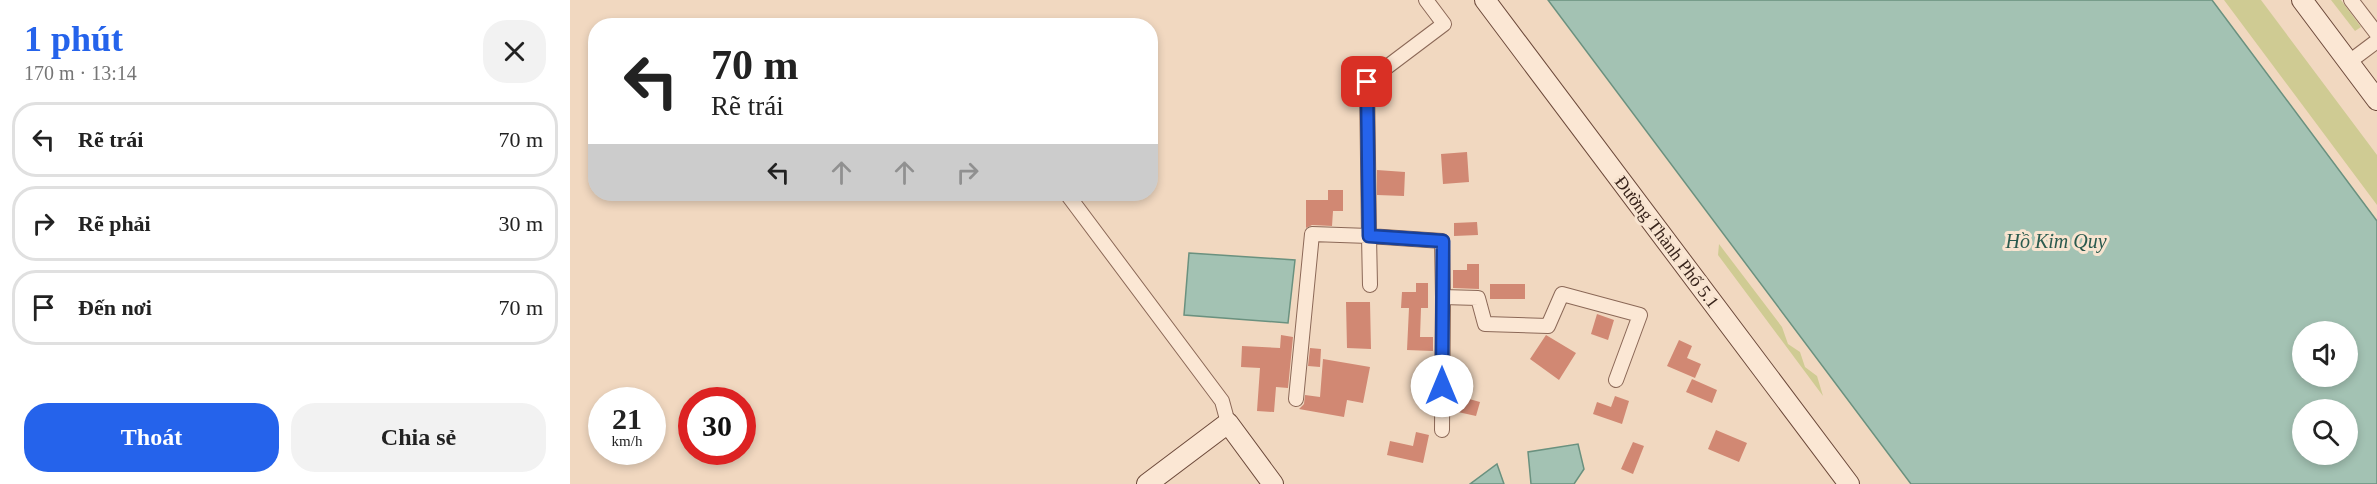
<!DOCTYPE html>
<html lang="vi">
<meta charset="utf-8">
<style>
:root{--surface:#fff;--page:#f2f2f2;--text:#222;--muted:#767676;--line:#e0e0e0;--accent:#2563eb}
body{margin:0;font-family:"Times New Roman",serif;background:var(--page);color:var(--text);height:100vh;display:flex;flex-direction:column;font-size:22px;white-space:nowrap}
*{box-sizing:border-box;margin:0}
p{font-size:20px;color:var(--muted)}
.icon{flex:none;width:33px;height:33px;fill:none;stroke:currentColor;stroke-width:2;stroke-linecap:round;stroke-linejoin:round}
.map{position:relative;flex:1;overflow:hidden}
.sheet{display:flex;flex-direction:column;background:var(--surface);width:570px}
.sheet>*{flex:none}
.banner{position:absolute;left:18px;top:18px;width:570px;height:183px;border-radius:24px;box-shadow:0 3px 9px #0003;background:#fff;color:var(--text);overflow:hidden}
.buttons{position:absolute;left:1722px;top:321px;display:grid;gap:12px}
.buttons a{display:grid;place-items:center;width:66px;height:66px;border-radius:50%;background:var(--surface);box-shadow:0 3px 9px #0003;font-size:30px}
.speed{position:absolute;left:18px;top:387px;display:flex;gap:12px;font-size:30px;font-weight:700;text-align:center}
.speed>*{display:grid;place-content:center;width:78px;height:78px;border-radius:50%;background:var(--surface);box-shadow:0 3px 9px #0003;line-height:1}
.speed small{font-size:15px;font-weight:400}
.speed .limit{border:9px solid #d22;background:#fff;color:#111}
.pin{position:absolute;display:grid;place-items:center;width:51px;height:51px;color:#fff;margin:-26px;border-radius:12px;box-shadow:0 3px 9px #0006}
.me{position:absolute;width:66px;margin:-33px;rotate:0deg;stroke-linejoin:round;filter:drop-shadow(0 0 4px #0008)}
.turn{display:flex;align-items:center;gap:21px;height:126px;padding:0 24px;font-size:27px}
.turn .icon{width:78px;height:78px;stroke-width:2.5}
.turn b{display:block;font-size:42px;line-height:51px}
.lanes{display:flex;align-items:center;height:57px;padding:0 24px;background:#0003;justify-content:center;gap:30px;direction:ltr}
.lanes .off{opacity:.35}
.round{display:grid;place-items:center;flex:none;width:63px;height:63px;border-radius:24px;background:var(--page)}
.summary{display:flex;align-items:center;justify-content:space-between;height:102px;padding:0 24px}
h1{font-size:36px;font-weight:600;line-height:45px;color:var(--accent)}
.primary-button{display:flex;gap:12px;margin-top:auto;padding:12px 24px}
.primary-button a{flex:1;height:69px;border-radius:24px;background:var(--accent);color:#fff;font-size:24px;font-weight:600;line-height:69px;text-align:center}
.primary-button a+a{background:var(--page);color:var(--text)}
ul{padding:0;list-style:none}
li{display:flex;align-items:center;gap:18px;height:75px;margin:0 12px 9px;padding:0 12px;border:3px solid var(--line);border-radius:24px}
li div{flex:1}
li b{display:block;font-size:22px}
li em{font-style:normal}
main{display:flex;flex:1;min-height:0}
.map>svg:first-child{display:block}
</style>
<main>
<section class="sheet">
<div class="summary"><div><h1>1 phút</h1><p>170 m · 13:14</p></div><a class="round"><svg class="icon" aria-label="close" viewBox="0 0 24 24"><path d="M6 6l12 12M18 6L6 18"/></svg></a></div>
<ul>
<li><svg class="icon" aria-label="left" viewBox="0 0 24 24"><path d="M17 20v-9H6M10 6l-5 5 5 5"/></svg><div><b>Rẽ trái</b></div><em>70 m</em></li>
<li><svg class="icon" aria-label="right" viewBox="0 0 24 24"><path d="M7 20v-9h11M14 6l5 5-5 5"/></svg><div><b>Rẽ phải</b></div><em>30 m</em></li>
<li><svg class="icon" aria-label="arrive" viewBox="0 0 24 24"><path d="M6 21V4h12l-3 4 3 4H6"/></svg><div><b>Đến nơi</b></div><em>70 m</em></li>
</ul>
<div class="primary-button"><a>Thoát</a><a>Chia sẻ</a></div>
</section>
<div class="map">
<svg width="1807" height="484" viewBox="0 0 1807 484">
<rect width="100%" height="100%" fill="#f1d8c0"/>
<path fill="#cfcb93" d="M1654,0H1691L1807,155V205Z
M1761,0H1771L1791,27L1785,31Z
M1149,244L1212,327L1218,344L1230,352L1235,367L1247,376L1253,396L1148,255Z"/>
<path fill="#a3c2b3" stroke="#6a917f" stroke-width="1.5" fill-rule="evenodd" d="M978,0H1642L1807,221V484H1341ZM1732,332H1778V376H1732ZM1732,410H1778V454H1732Z
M619,253L725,260L718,323L614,315Z
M1008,444L1014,469L1004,484H961L958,452Z
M927,464L934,484H900Z"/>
<path fill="#d18873" d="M897,152L899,182L873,184L871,154Z
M807,170L835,172L834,196L807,195Z
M758,190H773V211H763L762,226L742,225L736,228V200H758Z
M907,222L908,235L884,236V223Z
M897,264H909V289L883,288V270H897Z
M846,283H858V308H851L850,337H863V351L837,350L839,308H831L832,292H846Z
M920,284H955V299H920Z
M776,302H800L801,349L777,348Z
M1027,314L1044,320L1038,340L1021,334Z
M711,335L723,337L718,388L706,387L704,412L687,411L690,368L671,367L672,346L710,348Z
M976,335L1006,353L989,380L960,359Z
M1109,340L1122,346L1117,358L1131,364L1125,378L1097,366Z
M740,348L751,349L750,367L738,366Z
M753,359L800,367L793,403L777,400L774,417L729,409L734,404L735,395L750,397Z
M1122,379L1147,390L1142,403L1116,392Z
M1045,396L1059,401L1052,424L1023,414L1027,402L1041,407Z
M892,397L910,402L906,416L888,412Z
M1146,430L1177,443L1169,462L1138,449Z
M846,432L859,435L853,463L817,455L820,441L843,446Z
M1063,442L1074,446L1063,474L1051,469Z"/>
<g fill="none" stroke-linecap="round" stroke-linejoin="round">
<g stroke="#8b6857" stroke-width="16">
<path id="street" d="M856,0L874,24L797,82L799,236L872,241L873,297L908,298L915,324L978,326L992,294L1070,315L1046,380
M1781,0L1807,34
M1779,62L1807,41
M497,194L652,401L658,423
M726,399L742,234L799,236L800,285
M872,430L873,297"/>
</g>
<g stroke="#6c493a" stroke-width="22">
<path id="secondary" d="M915,0L1279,484
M1732,0L1807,100
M577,484L658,423L703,484"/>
</g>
<use href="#street" stroke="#fbe7d4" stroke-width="14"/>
<use href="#secondary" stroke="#fbe7d4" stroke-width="20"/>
</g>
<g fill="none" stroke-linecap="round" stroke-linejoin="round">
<g stroke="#184099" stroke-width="15">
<path id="route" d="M797,82L799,236L873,241L872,386"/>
</g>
<use href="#route" stroke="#2563eb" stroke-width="10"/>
</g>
<g text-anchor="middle" stroke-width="6" stroke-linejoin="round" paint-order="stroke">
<g font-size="18" fill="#39251c" stroke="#f8e4d0">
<text transform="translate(1097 242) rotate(53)" y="6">Đường Thành Phố 5.1</text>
</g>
<g font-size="20" font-style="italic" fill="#2a5a4e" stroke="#f8e4d0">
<text x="1486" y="248">Hồ Kim Quy</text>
</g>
</g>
</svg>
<div class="buttons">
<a><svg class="icon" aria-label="sound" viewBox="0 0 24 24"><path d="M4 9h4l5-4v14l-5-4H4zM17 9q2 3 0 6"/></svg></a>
<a><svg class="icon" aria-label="search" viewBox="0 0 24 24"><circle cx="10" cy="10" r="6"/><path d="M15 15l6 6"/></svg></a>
</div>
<div class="speed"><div>21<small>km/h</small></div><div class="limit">30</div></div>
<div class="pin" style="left:797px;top:82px;background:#d93025"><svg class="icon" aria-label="arrive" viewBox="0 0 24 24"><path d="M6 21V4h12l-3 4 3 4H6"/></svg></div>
<svg class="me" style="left:872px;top:386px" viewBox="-20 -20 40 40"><circle r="19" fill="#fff"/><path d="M0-13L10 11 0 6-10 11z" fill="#2563eb"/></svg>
<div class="banner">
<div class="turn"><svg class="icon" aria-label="left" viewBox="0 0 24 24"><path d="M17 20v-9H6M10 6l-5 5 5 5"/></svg><div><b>70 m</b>Rẽ trái</div></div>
<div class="lanes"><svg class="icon" aria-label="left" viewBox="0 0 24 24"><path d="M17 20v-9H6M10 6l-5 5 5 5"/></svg><svg class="icon off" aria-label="ahead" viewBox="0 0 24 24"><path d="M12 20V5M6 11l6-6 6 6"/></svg><svg class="icon off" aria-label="ahead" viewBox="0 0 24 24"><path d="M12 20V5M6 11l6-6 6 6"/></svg><svg class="icon off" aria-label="right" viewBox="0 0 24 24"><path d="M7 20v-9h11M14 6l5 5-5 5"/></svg></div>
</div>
</div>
</main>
